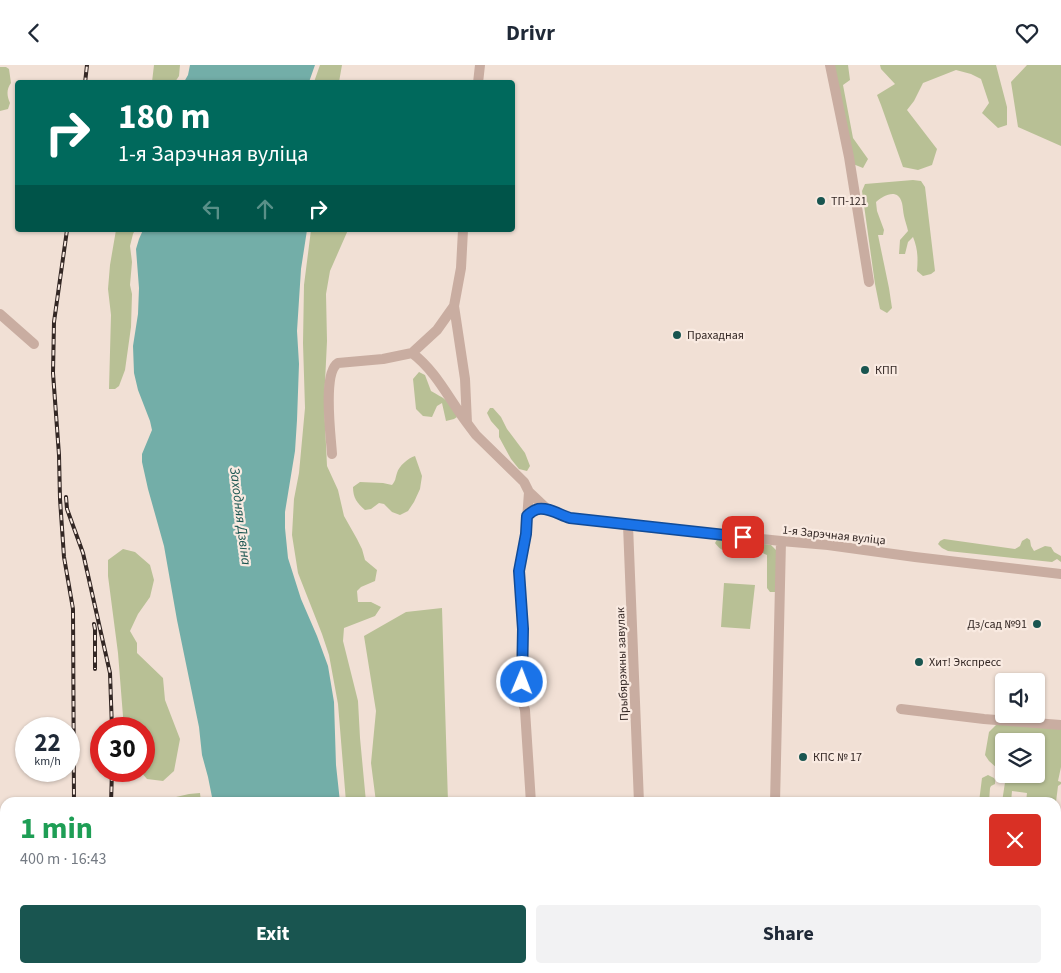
<!DOCTYPE html>
<meta charset="utf-8">
<style>
:root{--surface:#fff;--page:#f2f2f3;--text:#1f2937;--muted:#747a83;--accent:#195550}
body{margin:0;font-family:"Source Sans 3",sans-serif;background:var(--page);color:var(--text);height:100vh;display:flex;flex-direction:column;font-size:19px;white-space:nowrap}
*{box-sizing:border-box;margin:0}
p{font-size:16px;color:var(--muted)}
.icon{flex:none;width:28px;height:28px;fill:none;stroke:currentColor;stroke-width:2;stroke-linecap:round;stroke-linejoin:round}
.map{position:relative;flex:1;overflow:hidden}
.sheet{position:absolute;left:0px;top:732px;width:1061px;height:176px;display:flex;flex-direction:column;background:var(--surface);border-radius:15px 15px 0 0;box-shadow:0 1px 4px #0004}
.sheet>*{flex:none}
.banner{position:absolute;left:15px;top:15px;width:500px;height:152px;border-radius:5px;box-shadow:0 1px 4px #0004;background:#00695c;color:#fff;overflow:hidden}
.controls{position:absolute;left:995px;top:608px;display:grid;gap:10px}
.controls a{display:grid;place-items:center;width:50px;height:50px;border-radius:5px;background:var(--surface);box-shadow:0 1px 4px #0004;font-size:25px}
.speed{position:absolute;left:15px;top:652px;display:flex;gap:10px;font-size:25px;font-weight:700;text-align:center}
.speed>*{display:grid;place-content:center;width:65px;height:65px;border-radius:50%;background:var(--surface);box-shadow:0 1px 4px #0004;line-height:1}
.speed small{font-size:12px;font-weight:400}
.speed .limit{border:8px solid #d22;background:#fff;color:#111}
.pin{position:absolute;display:grid;place-items:center;width:42px;height:42px;color:#fff;margin:-21px;border-radius:10px;box-shadow:0 2px 8px #0006}
.me{position:absolute;width:55px;margin:-28px;rotate:1deg;stroke-linejoin:round;filter:drop-shadow(0 0 4px #0008)}
.turn{display:flex;align-items:center;gap:18px;height:105px;padding:0 20px;font-size:22px}
.turn .icon{width:65px;height:65px;stroke-width:2.5}
.turn b{display:block;font-size:35px;line-height:42px}
.lanes{display:flex;align-items:center;height:48px;padding:0 20px;background:#0003;justify-content:center;gap:25px;direction:ltr}
.lanes .off{opacity:.35}
.round{display:grid;place-items:center;flex:none;width:52px;height:52px;border-radius:5px;background:var(--page)}
.summary{display:flex;align-items:center;justify-content:space-between;height:85px;padding:0 20px}
h1{font-size:30px;font-weight:700;line-height:38px;color:#1e9e55}
.cta{display:flex;gap:10px;margin-top:auto;padding:10px 20px}
.cta a{flex:1;height:58px;border-radius:5px;background:var(--accent);color:#fff;font-size:20px;font-weight:700;line-height:58px;text-align:center}
.cta a+a{background:var(--page);color:var(--text)}
header{display:flex;justify-content:space-between;align-items:center;height:65px;padding:0 20px;background:var(--surface);font-size:22px;font-weight:700}
.map>svg:first-child{display:block}
</style>
<header><svg class="icon" aria-label="back" viewBox="0 0 24 24"><path d="M15 5l-7 7 7 7"/></svg>Drivr<svg class="icon" aria-label="heart" viewBox="0 0 24 24"><path d="M12 20l-8-8c-3-5 5-10 8-4 3-6 11-1 8 4z"/></svg></header>
<div class="map">
<svg width="1061" height="908" viewBox="0 0 1061 908">
<rect width="100%" height="100%" fill="#f1e0d5"/>
<path fill="#b8c095" fill-rule="evenodd" d="M154,0H180L179,11L175,17H152Z
M320,0H342L339,17H314Z
M832,0H848L850,15L843,20L853,73L868,94L863,103L853,99Z
M880,0H996L1007,42V60L998,63L982,48L989,38L981,14L971,9L956,5L923,18L914,36L907,45L937,84L932,100L918,105L903,102L881,40L877,30L895,19L881,4Z
M1027,0H1061V81L1018,62L1011,17Z
M0,2H6L9,4L11,18C6,25 7,31 10,38L8,44L0,46Z
M913,115L921,116L925,122L935,206L931,209L923,211L917,206C918,194 918,184 913,172L908,177L905,189H899L900,175L908,166C907,161 905,156 904,151C903,147 903,142 902,138C898,123 884,130 876,137L877,146L884,165L883,170H878L889,223L892,243L887,248L880,244L875,219L862,126L865,119Z
M116,165H135L133,169L130,181L132,197L130,220L132,229L131,262L125,305L119,321L115,324H109L111,250L108,224L110,200Z
M311,165H348L330,206L326,229L327,276L324,338L327,401L338,425L344,451L357,474L362,484L365,495L377,505L375,516L361,522L357,526L358,537H371L381,542L375,551L344,563L343,576L358,636L360,673L366,737H346L338,639L329,590L322,569L298,508L292,470L294,434L299,408L305,343L303,278L304,220Z
M419,307L425,310L431,326C443,333 453,337 457,352L454,354L446,356L442,338L437,341L432,352L423,351L416,344L413,314Z
M490,343H493L501,352L507,364L525,388L530,401L527,406L519,404L511,394L499,372V365L491,356L487,348Z
M415,391L422,411L420,424L414,437L408,446L400,450L392,447L384,439L379,438L371,444L365,445C357,438 353,433 353,422L360,417L383,418L392,420C396,415 395,414 397,408C399,401 408,393 415,391Z
M718,473L771,480L776,485V527H770L767,523V490C764,489 760,486 756,485C741,481 727,495 715,478Z
M1027,473L1030,475L1031,481L1034,486L1045,481L1051,482L1054,487L1061,491V497L1057,494L1052,497L948,486L942,483L938,479L940,476L944,474L1015,484L1020,481L1022,476Z
M123,484L135,487L150,500L154,515L150,532L138,549L130,566L137,578V588L163,613L165,635L180,674L174,706L163,716L147,714L140,706H144V664H124L118,588L108,511V495Z
M724,518L755,520L750,564L721,562Z
M442,543L448,737H376L371,698L376,646L364,571L406,547Z
M997,659L1061,663V702L1058,716L1061,717V719L1058,721L1056,737H1026L1027,728L1012,726L1011,737H1002L1006,711L989,696L985,690L989,667ZM1004,676H1036V709H1004Z
M988,710L994,713L995,715V719L991,721L990,723L989,737H979L982,713Z
M200,728L201,737H175L176,732L189,729Z
M1056,817L1061,818V846L1056,845Z
M182,904H220L221,908H182Z
M368,904H391L393,908H369Z
M405,904H553L554,908H407Z"/>
<path fill="#73aea8" d="M190,0H315L309,17H184L188,10Z
M143,165H307L301,204L297,266L299,299L297,355L295,386L285,447V463L288,493L301,534L317,571L328,601L334,637L336,700L340,737H213L208,712L202,690L199,662L177,555L164,481L148,424L142,397V389L152,365L150,356L138,325L134,308L133,281L138,249L139,223L136,184L139,174Z
M231,904H363L364,908H232Z"/>
<g fill="none" stroke-linecap="round" stroke-linejoin="round">
<path stroke="#c9ada1" stroke-width="10" d="M830,0L849,92L869,217
M478,18L480,0
M463,165L461,203L454,241L465,314L467,358L476,370L524,417L529,427L547,444L570,453L628,460L781,476L828,480L915,492L1061,509
M0,249L34,279
M412,288L437,265L454,241
M332,389C331,371 322,308 338,298L383,294L412,288C436,306 449,334 467,358
M529,427L526,469L519,505L523,564L522,635L525,645L531,738
M628,460L639,738
M901,644L984,654L1061,660
M775,738L781,476
M567,904V908
M806,904L841,908
M662,908V904"/>
<g stroke="#332724" stroke-width="4">
<path id="rail" d="M85,18L87,0
M67,165L54,257L53,308L59,390L60,434L64,492L73,544L74,738
M66,432L67,444L83,488L110,608L112,664
M94,559L95,564V604
M111,738L112,706
M71,904L72,908
M104,904L105,908
M117,904L119,908"/>
</g>
<use href="#rail" stroke="#f9eae1" stroke-width="2" stroke-dasharray="5.5" stroke-linecap="butt"/>
</g>
<g fill="none" stroke-linecap="round" stroke-linejoin="round">
<g stroke="#114b97" stroke-width="12">
<path id="route" d="M522,617L523,564L519,506L526,469L527,451C530,448 534,445 538,444C548,442 560,450 570,453L743,472"/>
</g>
<use href="#route" stroke="#1a73e8" stroke-width="9"/>
</g>
<g fill="#195550" stroke="#f9eae1" stroke-width="2">
<circle cx="821" cy="136" r="5"/>
<circle cx="677" cy="270" r="5"/>
<circle cx="865" cy="305" r="5"/>
<circle cx="1037" cy="559" r="5"/>
<circle cx="919" cy="597" r="5"/>
<circle cx="803" cy="692" r="5"/>
</g>
<g text-anchor="middle" stroke-width="4.5" stroke-linejoin="round" paint-order="stroke">
<g font-size="12" fill="#332724" stroke="#f9eae1" text-anchor="start">
<text x="831" y="140">ТП-121</text>
<text x="687" y="274">Прахадная</text>
<text x="875" y="309">КПП</text>
<text x="1027" y="563" text-anchor="end">Дз/сад №91</text>
<text x="929" y="601">Хит! Экспресс</text>
<text x="813" y="696">КПС № 17</text>
</g>
<g font-size="12" fill="#332724" stroke="#f9eae1">
<text transform="translate(834 470) rotate(6)" y="4">1-я Зарэчная вуліца</text>
<text transform="translate(622 599) rotate(-92)" y="4">Прыбярэжны завулак</text>
</g>
<g font-size="14" font-style="italic" fill="#195550" stroke="#f9eae1">
<text transform="translate(241 451) rotate(83)" y="5">Заходняя Дзвіна</text>
</g>
</g>
</svg>
<div class="controls">
<a><svg class="icon" aria-label="sound" viewBox="0 0 24 24"><path d="M4 9h4l5-4v14l-5-4H4zM17 9q2 3 0 6"/></svg></a>
<a><svg class="icon" aria-label="layers" viewBox="0 0 24 24"><path d="M12 4l9 5-9 5-9-5zM3 14l9 5 9-5"/></svg></a>
</div>
<div class="speed"><div>22<small>km/h</small></div><div class="limit">30</div></div>
<div class="pin" style="left:743px;top:472px;background:#d93025"><svg class="icon" aria-label="arrive" viewBox="0 0 24 24"><path d="M6 21V4h12l-3 4 3 4H6"/></svg></div>
<svg class="me" style="left:522px;top:617px" viewBox="-20 -20 40 40"><circle r="17" fill="#1a73e8" stroke="#fff" stroke-width="3"/><path d="M0-11L8 9 0 5-8 9z" fill="#fff"/></svg>
<div class="banner">
<div class="turn"><svg class="icon" aria-label="right" viewBox="0 0 24 24"><path d="M7 20v-9h11M14 6l5 5-5 5"/></svg><div><b>180 m</b>1-я Зарэчная вуліца</div></div>
<div class="lanes"><svg class="icon off" aria-label="left" viewBox="0 0 24 24"><path d="M17 20v-9H6M10 6l-5 5 5 5"/></svg><svg class="icon off" aria-label="ahead" viewBox="0 0 24 24"><path d="M12 20V5M6 11l6-6 6 6"/></svg><svg class="icon" aria-label="right" viewBox="0 0 24 24"><path d="M7 20v-9h11M14 6l5 5-5 5"/></svg></div>
</div>
<section class="sheet">
<div class="summary"><div><h1>1 min</h1><p>400 m · 16:43</p></div><a class="round" style="background:#d93025;color:#fff"><svg class="icon" aria-label="close" viewBox="0 0 24 24"><path d="M6 6l12 12M18 6L6 18"/></svg></a></div>
<div class="cta"><a>Exit</a><a>Share</a></div>
</section>
</div>
